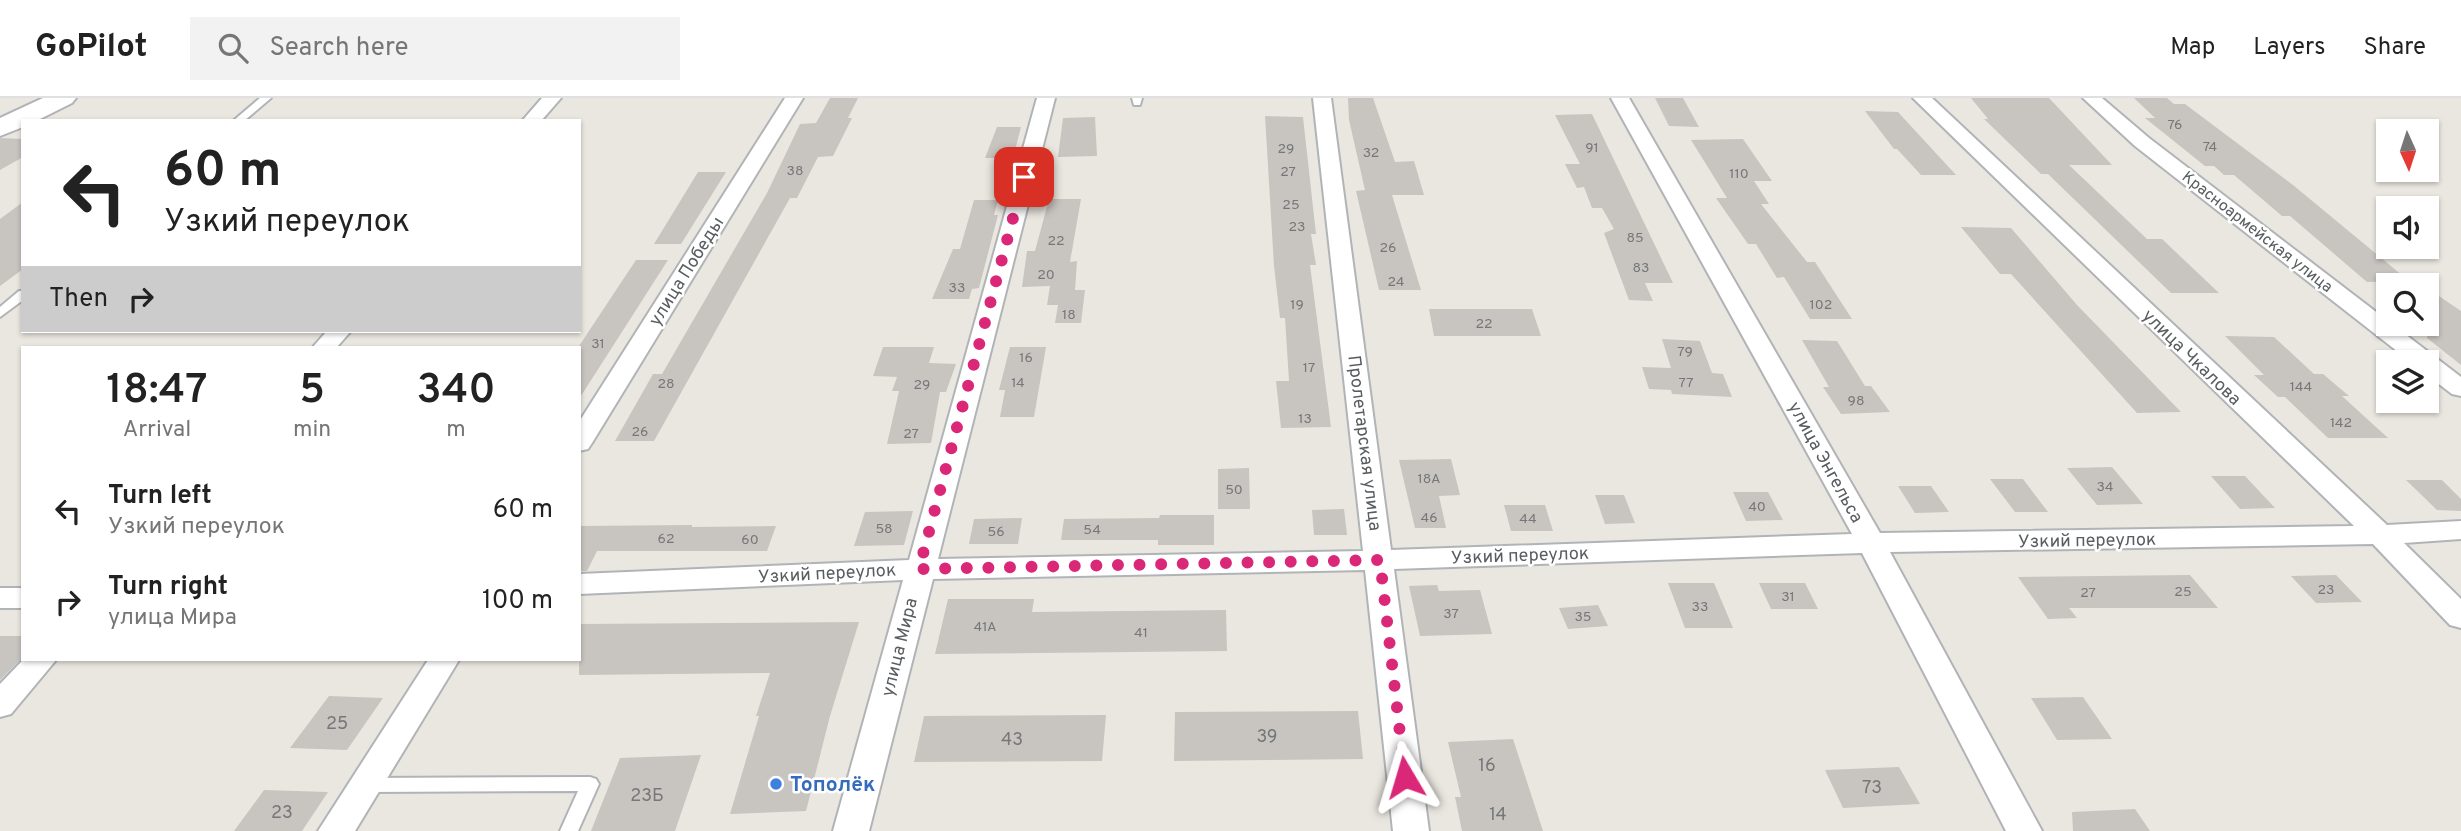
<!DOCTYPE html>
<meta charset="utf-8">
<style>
:root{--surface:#fff;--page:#f2f2f2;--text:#222;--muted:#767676;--line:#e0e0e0}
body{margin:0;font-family:Overpass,sans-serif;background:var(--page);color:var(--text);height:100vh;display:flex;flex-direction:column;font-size:26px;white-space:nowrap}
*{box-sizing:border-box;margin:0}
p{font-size:23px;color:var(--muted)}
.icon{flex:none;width:38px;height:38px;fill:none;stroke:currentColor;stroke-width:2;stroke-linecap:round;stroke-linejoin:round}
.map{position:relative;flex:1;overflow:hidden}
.side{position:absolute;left:21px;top:248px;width:560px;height:315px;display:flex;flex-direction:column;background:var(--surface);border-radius:0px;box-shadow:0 2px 5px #0004}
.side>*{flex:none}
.hud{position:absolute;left:21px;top:21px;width:560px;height:214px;border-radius:0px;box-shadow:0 2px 5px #0004;background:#fff;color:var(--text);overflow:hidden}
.needle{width:46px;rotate:177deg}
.buttons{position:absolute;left:2376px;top:21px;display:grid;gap:14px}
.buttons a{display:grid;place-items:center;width:63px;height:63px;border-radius:0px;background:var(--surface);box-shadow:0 2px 5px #0004;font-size:35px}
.pin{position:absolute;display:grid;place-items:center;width:60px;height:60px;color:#fff;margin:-30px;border-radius:14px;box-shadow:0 4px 10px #0006}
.me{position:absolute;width:77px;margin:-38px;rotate:353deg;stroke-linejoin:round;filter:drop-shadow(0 0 5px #0008)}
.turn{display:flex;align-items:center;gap:24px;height:147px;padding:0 28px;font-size:32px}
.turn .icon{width:91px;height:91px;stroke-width:2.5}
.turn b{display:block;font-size:49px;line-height:60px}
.then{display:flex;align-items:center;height:66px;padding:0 28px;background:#0003;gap:14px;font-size:26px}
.eta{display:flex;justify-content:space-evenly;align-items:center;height:119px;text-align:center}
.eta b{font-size:42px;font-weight:600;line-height:49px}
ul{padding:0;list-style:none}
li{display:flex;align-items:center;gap:21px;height:91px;padding:0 28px}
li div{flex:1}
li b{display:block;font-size:26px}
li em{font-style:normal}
header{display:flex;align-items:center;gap:42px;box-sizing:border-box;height:98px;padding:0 35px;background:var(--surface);border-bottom:2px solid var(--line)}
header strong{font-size:33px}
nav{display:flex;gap:38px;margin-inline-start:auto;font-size:24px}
.search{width:490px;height:63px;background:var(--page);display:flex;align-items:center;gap:18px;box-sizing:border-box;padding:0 24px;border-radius:0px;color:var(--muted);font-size:26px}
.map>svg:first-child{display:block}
</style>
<header>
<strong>GoPilot</strong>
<div class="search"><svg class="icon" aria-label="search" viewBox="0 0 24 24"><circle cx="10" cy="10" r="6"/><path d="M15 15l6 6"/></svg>Search here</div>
<nav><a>Map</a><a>Layers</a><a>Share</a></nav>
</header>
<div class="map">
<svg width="2461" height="733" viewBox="0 0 2461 733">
<rect width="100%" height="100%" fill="#eae7e0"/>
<path fill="#c8c4c0" d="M830,0H858L848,20H852L833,58L818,59L797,100H790L654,343H615L653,276H662L767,95L800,26L816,25Z
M1348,0H1373L1395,64L1414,63L1424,97H1392L1421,192H1379L1356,93L1365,92L1349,22Z
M1655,0H1683L1699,29L1669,28Z
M1971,0H2049L2112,67H2069L2147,141H2162L2219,195H2171L2048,76H2041L1984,21H1988Z
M2134,0H2167L2174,6H2185L2293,87L2409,183L2367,184L2290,118H2282L2234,77H2224L2214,68H2205L2145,20H2155Z
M1865,13L1898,14L1956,77H1921L1897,51H1894Z
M1592,16L1673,185H1645L1653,203L1629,202L1604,135L1614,131L1602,110H1592L1584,89L1577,90L1565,66H1580L1555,17Z
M1265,18L1303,19L1316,136H1311L1316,167H1310L1331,329L1281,330L1276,283H1289L1285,220H1280L1274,168Z
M1095,19L1097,58L1058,59L1063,20Z
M997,29H1021L1013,60H985Z
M0,40L23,41V59L0,72Z
M1743,41L1772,83H1754L1769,106H1761L1807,164H1815L1852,221H1810L1784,179L1777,180L1756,146H1748L1716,100H1727L1691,42Z
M698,74H726L681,146H654Z
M1049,101H1081L1070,164L1077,163L1075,192H1085L1081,225H1055L1058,207H1047L1050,188L1022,189L1027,153H1035Z
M974,102H998L994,117H998L979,190L972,191L969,201H932L953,151H960Z
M23,104V171L0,188V121Z
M1961,129L2011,130L2077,207L2181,314L2137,315L2011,176H2000Z
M636,162H668L579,301V248Z
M2427,190L2461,213V267L2427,240Z
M1429,211H1532L1541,238H1434Z
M2225,238L2274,239L2314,276H2323L2349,298H2342L2388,340H2328L2285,299H2278L2254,277H2264Z
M1662,241L1700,243L1712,275L1723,276L1732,299L1672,296L1671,292L1649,291L1642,269L1671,270Z
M1802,242L1837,243L1865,288H1871L1890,314L1841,316L1823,289H1829Z
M883,249H934L929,265L956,266L946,294H940L931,345L887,346L899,293H892L897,279L873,278Z
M1010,249H1046L1034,319H1000L1005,292H999Z
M1451,361L1460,397L1439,398L1446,430H1415L1399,362Z
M2112,369L2143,406L2097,407L2067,370Z
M1249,370L1250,411H1218V371Z
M2211,378H2245L2275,410L2240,411Z
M1990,381H2023L2048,414H2015Z
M2406,382H2442L2461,401V413L2437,412Z
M1898,388H1931L1949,414L1915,415Z
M1733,394H1768L1783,422L1746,423Z
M1595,397H1624L1635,425L1605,426Z
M1504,407H1545L1553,433H1511Z
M1344,411L1347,437H1314L1312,412Z
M913,413L904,447L854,448L865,414Z
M1160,417H1214V447H1158V442H1061L1064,421L1159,420Z
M1022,420L1018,446H969L974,421Z
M692,427V429L776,428L767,453H597L587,473H579V428Z
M2190,477L2218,510H2069L2077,520L2048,521L2018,479Z
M2336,477L2362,504L2316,505L2291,478Z
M1668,485H1714L1733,530H1685Z
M1759,485H1805L1818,511H1771Z
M1437,487L1439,493L1480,492L1492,536L1420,538L1409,488Z
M948,501H1034L1032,514L1226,512L1227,553L935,556Z
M1598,507L1608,528L1568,531L1559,510Z
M859,524L830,618L806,713L730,716L759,618H756L770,575L579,577V526Z
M0,538H23V559L0,582Z
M329,598L383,600L347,652L290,650Z
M2083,599L2112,641L2057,642L2031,600Z
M1358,613L1363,661L1174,663L1175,614Z
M1106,617L1102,663L914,664L924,618Z
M1513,641L1543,733H1462L1455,699H1461L1448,644Z
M701,657L675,733H591L620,660Z
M1899,669L1920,706L1843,710L1825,672Z
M264,692L328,694L302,733H234Z
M2135,711L2150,733H2073L2072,714Z"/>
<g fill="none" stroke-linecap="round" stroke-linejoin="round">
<g stroke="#b1b4b7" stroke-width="4">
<path id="lane" d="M260,0H271L244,23H233Z
M1132,0H1142L1140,7H1134Z
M19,193H23V202L0,219V209Z
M590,679L596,681L599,686L578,733H560L578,693L367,694L361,692L358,687L361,682L367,680Z"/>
</g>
<g stroke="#b1b4b7" stroke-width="4">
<path id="street" d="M542,0H561L541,23H522Z
M785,0H803L592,345L588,351L579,353V324Z
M1037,0H1055L938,461L1363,453L1313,0H1331L1391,452L1852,436L1611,0H1629L1880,435L2354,428L1913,0H1932L2387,427L2461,423V441L2404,445L2461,501V530L2450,527L2373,446L1890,454L2042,733H2006L1862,455L1394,471L1429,733H1393L1365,472L933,481L869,733H833L903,482L579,496V476L909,462Z
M2083,0H2102L2149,40L2461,279V298L2452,296L2427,277V264H2411L2135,48Z
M327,233H351L336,250H312Z
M0,490H23V510H0Z
M23,562H56L11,616L0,619V586Z
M428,562H459L355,733H318Z"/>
</g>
<g stroke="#b0b4b7" stroke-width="4">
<path id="secondary" d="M43,0H76L72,5L36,23H23V29L0,38V20Z"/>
</g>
<use href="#lane" fill="#fff" fill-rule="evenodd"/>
<use href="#street" fill="#fff" fill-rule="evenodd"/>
<use href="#secondary" fill="#fff" fill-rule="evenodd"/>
</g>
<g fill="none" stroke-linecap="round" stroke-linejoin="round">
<path stroke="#db2777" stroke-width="12" stroke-dasharray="0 21.6" d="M1024,79L919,471L1380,462L1405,679"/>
</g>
<circle fill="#3f7fe0" stroke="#fff" stroke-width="2.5" cx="776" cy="686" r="7"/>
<g text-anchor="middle" stroke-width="5" stroke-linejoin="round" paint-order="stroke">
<g font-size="14" fill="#757778">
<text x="2175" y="31">76</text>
<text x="2210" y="53">74</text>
<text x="1592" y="54">91</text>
<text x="1286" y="55">29</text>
<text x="1371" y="59">32</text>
<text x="795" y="77">38</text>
<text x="1288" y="78">27</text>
<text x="1739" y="80">110</text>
<text x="1291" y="111">25</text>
<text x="1297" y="133">23</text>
<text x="1635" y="144">85</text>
<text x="1056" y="147">22</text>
<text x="1388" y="154">26</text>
<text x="1641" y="174">83</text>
<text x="1046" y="181">20</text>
<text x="1396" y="188">24</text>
<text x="957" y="194">33</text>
<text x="1297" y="211">19</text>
<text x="1821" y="211">102</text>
<text x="1069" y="221">18</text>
<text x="1484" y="230">22</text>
<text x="598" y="250">31</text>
<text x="1685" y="258">79</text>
<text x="1026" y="264">16</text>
<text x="1309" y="274">17</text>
<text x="1018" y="289">14</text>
<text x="1686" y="289">77</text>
<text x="666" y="290">28</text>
<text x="922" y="291">29</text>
<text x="2301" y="293">144</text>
<text x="1856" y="307">98</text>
<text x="1305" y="325">13</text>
<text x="2341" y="329">142</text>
<text x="640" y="338">26</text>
<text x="911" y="340">27</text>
<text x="1429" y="385">18А</text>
<text x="2105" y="393">34</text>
<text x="1234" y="396">50</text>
<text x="1757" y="413">40</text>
<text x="1429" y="424">46</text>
<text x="1528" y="425">44</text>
<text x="884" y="435">58</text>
<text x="1092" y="436">54</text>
<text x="996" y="438">56</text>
<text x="666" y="445">62</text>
<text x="750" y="446">60</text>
<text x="2326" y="496">23</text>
<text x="2183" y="498">25</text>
<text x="2088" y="499">27</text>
<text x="1788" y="503">31</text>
<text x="1700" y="513">33</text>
<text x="1451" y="520">37</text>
<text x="1583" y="523">35</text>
<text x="985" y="533">41А</text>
<text x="1141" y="539">41</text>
</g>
<g font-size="16" fill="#595d60" stroke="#fff">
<text transform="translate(2258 133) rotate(38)" y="6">Красноармейская улица</text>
</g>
<g font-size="18" fill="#595d60" stroke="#fff">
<text transform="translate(686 173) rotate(-58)" y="6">улица Победы</text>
<text transform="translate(2192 259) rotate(44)" y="6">улица Чкалова</text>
<text transform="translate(1365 345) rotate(83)" y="6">Пролетарская улица</text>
<text transform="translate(1826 364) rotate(61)" y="6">улица Энгельса</text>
<text transform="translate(2087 442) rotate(-1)" y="6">Узкий переулок</text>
<text transform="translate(1520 457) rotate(-2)" y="6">Узкий переулок</text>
<text transform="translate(827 475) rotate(-3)" y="6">Узкий переулок</text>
<text transform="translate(899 549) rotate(-76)" y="6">улица Мира</text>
</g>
<g font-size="18" fill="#757778">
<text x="337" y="631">25</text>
<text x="1267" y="644">39</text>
<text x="1012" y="647">43</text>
<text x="1487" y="673">16</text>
<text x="1872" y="695">73</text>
<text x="647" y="703">23Б</text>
<text x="282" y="720">23</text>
<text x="1498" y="722">14</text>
</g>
<g font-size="21" font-weight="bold" fill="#366cbe" stroke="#fff" text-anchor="start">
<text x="790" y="693">Тополёк</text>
</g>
</g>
</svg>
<div class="buttons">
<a><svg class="needle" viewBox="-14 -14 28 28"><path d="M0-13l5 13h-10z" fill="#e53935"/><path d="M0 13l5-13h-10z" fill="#767676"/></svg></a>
<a><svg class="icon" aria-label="sound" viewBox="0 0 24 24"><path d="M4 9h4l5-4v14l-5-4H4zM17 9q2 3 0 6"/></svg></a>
<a><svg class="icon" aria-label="search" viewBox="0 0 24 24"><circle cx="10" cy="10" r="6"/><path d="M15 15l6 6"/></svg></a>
<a><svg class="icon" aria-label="layers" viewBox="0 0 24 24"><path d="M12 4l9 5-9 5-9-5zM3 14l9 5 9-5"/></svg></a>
</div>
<div class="pin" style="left:1024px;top:79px;background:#d93025"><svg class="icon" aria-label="arrive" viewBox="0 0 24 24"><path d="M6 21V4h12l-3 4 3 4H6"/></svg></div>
<svg class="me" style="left:1405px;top:679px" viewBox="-20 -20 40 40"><path d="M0-17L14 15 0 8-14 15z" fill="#db2777" stroke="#fff" stroke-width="4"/></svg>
<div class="hud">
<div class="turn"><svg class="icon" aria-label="left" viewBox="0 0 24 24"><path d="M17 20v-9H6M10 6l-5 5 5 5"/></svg><div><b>60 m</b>Узкий переулок</div></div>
<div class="then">Then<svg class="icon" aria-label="right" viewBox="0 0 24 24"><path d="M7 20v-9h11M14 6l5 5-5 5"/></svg></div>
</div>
<section class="side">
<div class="eta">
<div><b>18:47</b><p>Arrival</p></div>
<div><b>5</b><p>min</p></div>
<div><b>340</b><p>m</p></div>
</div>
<ul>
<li><svg class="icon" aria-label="left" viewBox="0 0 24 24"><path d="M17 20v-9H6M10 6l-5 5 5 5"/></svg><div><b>Turn left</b><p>Узкий переулок</p></div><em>60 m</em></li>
<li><svg class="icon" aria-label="right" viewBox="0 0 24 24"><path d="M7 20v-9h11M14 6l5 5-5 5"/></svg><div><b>Turn right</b><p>улица Мира</p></div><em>100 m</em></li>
</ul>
</section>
</div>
